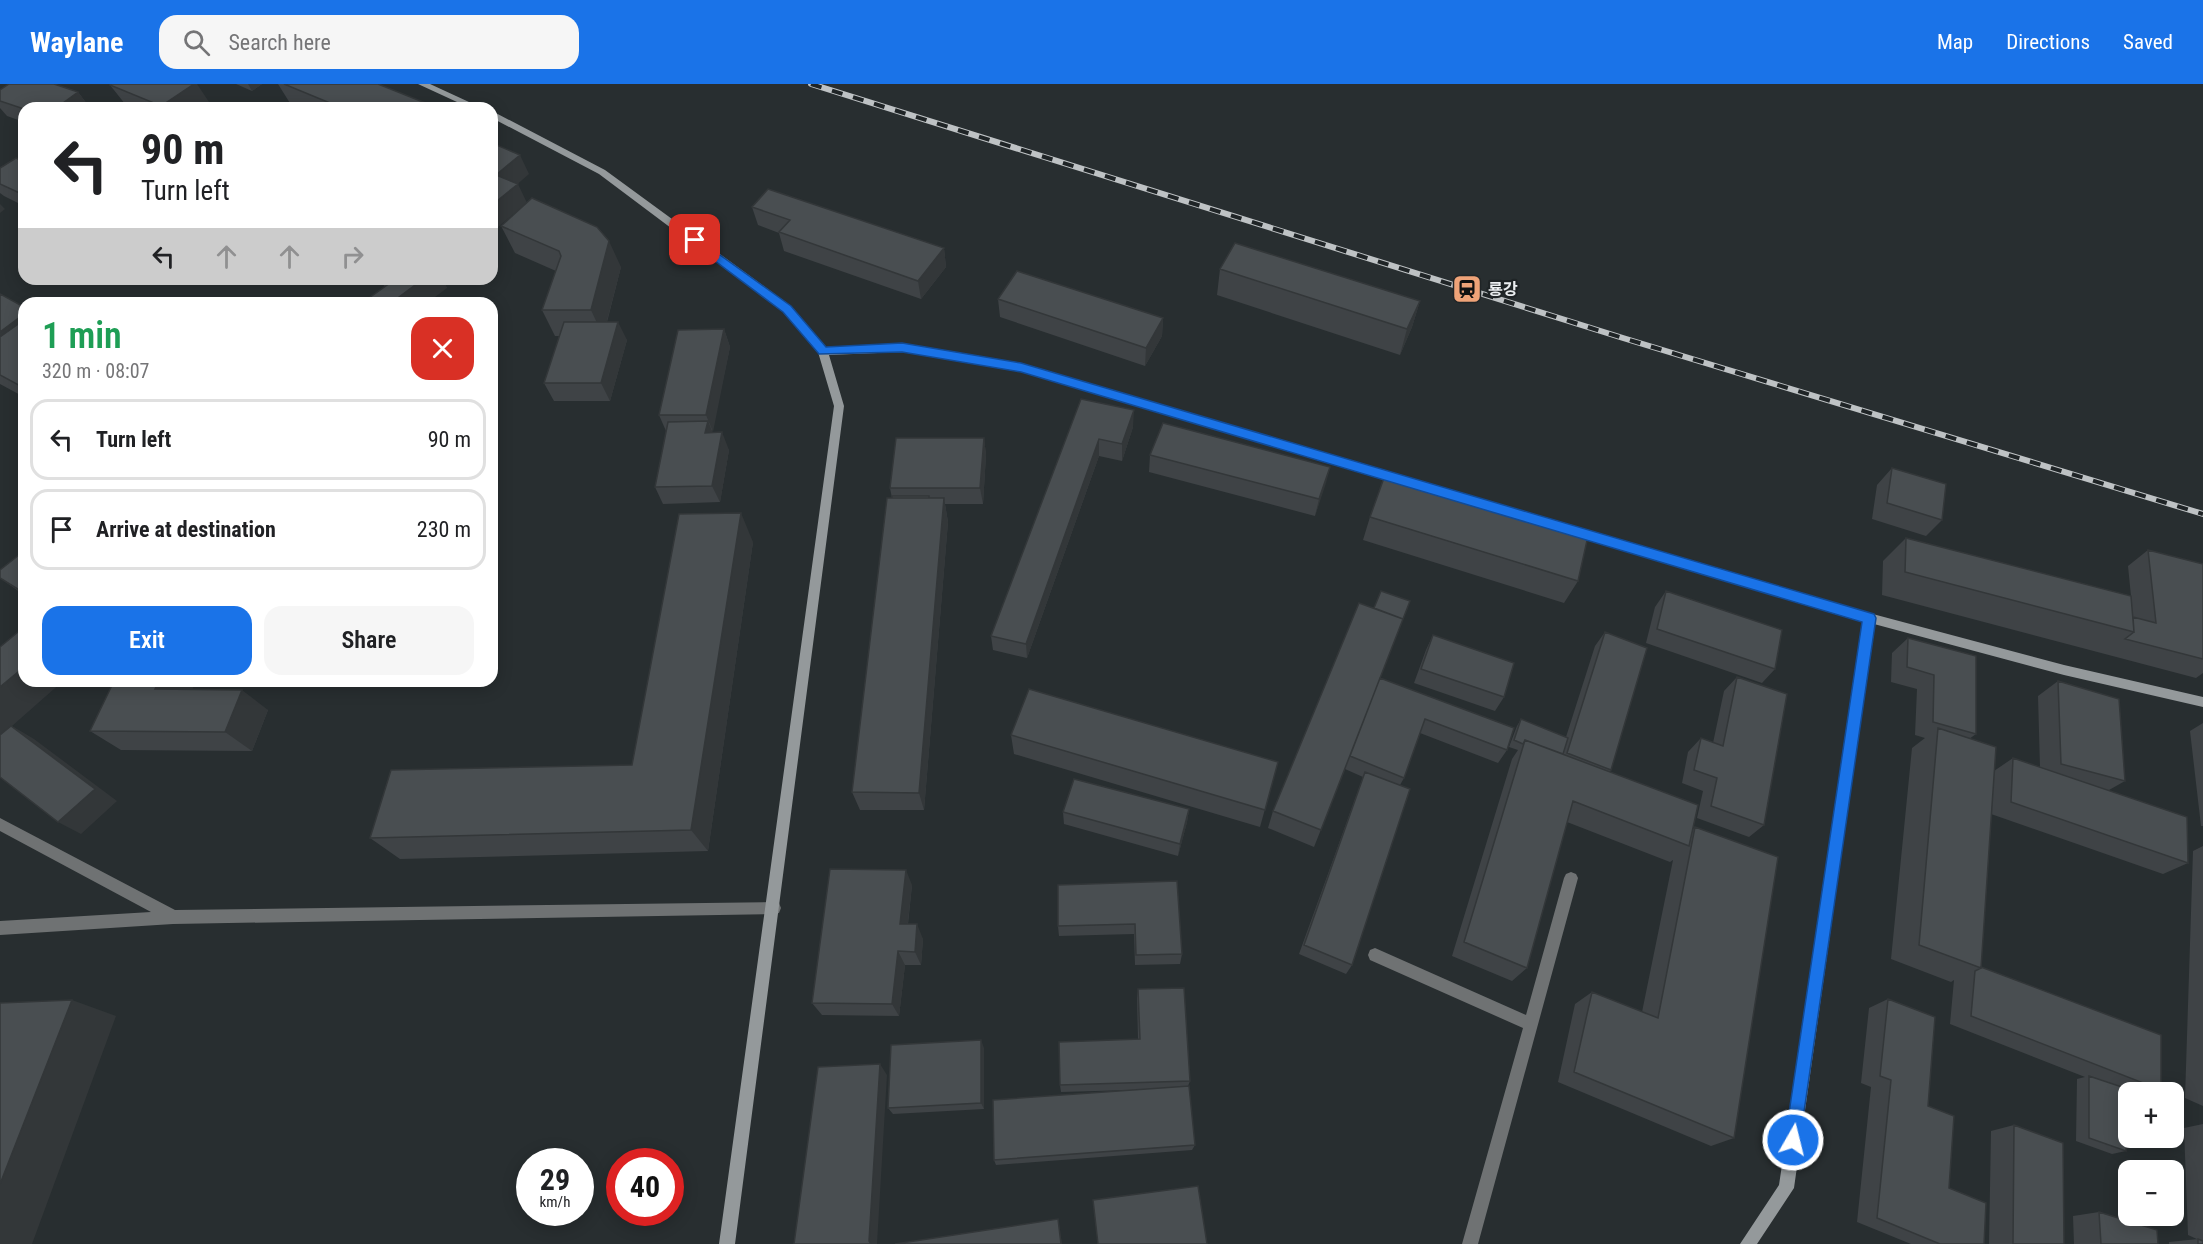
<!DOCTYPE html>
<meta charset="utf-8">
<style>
:root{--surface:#fff;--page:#f6f6f6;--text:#202124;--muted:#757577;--line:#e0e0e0;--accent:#1a73e8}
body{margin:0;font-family:"Roboto Condensed","Noto Sans KR",sans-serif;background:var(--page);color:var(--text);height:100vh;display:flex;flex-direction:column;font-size:22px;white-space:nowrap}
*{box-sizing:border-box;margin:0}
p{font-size:20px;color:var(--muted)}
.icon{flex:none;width:33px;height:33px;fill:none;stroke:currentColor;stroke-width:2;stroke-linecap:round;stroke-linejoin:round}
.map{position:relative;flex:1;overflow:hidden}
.details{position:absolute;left:18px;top:213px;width:480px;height:390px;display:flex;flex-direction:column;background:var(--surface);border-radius:18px;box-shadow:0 3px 15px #0003}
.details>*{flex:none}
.guide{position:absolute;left:18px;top:18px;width:480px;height:183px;border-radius:18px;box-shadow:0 3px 15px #0003;background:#fff;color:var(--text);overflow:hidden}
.fabs{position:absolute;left:2118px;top:998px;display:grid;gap:12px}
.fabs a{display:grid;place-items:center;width:66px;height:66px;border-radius:12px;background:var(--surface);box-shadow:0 3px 15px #0003;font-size:30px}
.speed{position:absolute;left:516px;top:1064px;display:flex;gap:12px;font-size:30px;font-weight:700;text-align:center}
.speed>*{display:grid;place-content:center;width:78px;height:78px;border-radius:50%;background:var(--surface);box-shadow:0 3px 15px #0003;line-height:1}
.speed small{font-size:15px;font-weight:400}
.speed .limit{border:9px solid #d22;background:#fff;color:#111}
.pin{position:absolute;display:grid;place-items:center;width:51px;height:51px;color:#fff;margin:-26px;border-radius:12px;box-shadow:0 3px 9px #0006}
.me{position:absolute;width:66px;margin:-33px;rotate:8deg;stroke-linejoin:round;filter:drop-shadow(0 0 4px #0008)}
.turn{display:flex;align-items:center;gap:21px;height:126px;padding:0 24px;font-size:27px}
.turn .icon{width:78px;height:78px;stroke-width:2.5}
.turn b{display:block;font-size:42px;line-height:51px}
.lanes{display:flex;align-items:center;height:57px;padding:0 24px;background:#0003;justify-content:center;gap:30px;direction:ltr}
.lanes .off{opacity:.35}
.round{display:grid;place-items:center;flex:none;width:63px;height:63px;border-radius:18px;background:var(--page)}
.overview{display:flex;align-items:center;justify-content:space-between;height:102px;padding:0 24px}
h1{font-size:36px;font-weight:600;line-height:45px;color:#1e9e55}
.button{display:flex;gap:12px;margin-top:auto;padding:12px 24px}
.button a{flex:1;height:69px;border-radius:18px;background:var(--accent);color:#fff;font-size:24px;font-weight:600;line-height:69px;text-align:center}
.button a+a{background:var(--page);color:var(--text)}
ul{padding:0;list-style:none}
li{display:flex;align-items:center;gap:18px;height:81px;margin:0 12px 9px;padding:0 12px;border:3px solid var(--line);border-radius:18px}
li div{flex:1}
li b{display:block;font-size:22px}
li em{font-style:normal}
header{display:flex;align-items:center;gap:36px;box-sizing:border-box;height:84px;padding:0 30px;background:var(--accent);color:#fff}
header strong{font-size:28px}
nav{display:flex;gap:33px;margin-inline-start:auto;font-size:21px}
.search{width:420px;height:54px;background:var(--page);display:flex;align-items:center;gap:15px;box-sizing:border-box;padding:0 21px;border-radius:18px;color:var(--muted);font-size:22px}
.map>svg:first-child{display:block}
</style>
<header>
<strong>Waylane</strong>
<div class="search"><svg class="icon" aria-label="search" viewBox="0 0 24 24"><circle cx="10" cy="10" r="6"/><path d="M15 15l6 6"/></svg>Search here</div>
<nav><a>Map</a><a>Directions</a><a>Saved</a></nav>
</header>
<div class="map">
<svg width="2203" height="1160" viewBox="0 0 2203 1160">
<rect width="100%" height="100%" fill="#282e30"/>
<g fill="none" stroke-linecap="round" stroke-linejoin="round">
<path fill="#6f7273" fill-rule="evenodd" d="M1571,788L1576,790L1578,794L1478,1160H1462L1523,944L1370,876L1368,871L1370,866L1375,864L1526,931L1564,794L1566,790Z"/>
<path fill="#6f7273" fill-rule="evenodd" d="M0,734L175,826L774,818L779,819L781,824L779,829L774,830L173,840L0,851V837L151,828L0,747Z"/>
<path fill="#94999b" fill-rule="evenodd" d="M418,0H430L482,24H470Z
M492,27L605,86L791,222L826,263L902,260L1021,279L1869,529L2064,581L2203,613V623L2064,591L1874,540L1794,1104L1757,1160H1740L1779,1101L1863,537L1021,287L902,268L829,271L844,322L735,1160H719L834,322L818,268L783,228L599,90L492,34Z"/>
<g stroke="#bec2c4" stroke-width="6">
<path id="rail" d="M811,0L1623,254L2203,430"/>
</g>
<use href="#rail" stroke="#1f2426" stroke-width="4" stroke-dasharray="11" stroke-linecap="butt"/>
</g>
<path fill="#3f4346" d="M236,0H262L252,7Z
M278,0H378L438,24H293Z
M110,1L209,18L200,24H135L125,20Z
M0,6L78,8L90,24H24V38L7,32L0,24Z
M24,78V122L4,112L0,109V84Z
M752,123L944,164L946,183L921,215L784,167L779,149L758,141Z
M501,142L621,183L607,238L627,256L610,317H554L544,299L560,252H555L542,226L556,187L515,169Z
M1220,185L1420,217L1412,243L1400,271L1217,211Z
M374,195H442L447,204L385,202Z
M0,210L24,223V313L0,300Z
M998,215L1163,234L1162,252L1145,282L1000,233Z
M724,245L730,263L712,348L729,366L720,418L663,420L655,403L666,347L659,331Z
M1081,315L1133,343L1122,377L1099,372L1027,574L993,566L991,552Z
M984,354L986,371L983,420H945L948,438L924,726H860L852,708L892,414L890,404Z
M1150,371L1330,383L1315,432L1149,388Z
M1892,384L1942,436L1926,452L1872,435L1877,401Z
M1370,433L1578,497L1564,519L1363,456Z
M1906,454L2131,512L2128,482L2148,466L2203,575V589L2196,594L1882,511L1883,477Z
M753,458L708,767L400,775L370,754L632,681Z
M24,467V511L0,494Z
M1666,507L1775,585L1762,599L1646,559L1655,523Z
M1605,548L1611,686L1610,688L1693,745L1695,743L1734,1054L1711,1062L1558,998L1575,920L1592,908L1642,928L1673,776L1670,778L1567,738L1527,884L1512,897L1452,872L1512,675L1518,666L1509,663L1517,642L1521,635L1566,653L1595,562Z
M1433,551L1504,613L1495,627L1414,599L1426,566Z
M1908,554L1976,650L1969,655L1994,687L2013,674L2040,683L2038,612L2058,597L2125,697L2109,706L2188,779L2163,790L1991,730L1981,883L2161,1006L2152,1008H2128V1010L2125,1008L2126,1067L2112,1070L2076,1057L2077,995L2085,993L1950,940L1954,896L1951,898L1891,875L1912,664L1925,654L1915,651L1917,605L1891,598L1892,569Z
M1737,593L1764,741L1749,753L1697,734L1703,707L1682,699L1688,668L1701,654L1713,659L1724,607Z
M1380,594L1507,666L1498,679L1420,649L1404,694L1400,701L1352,881L1346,890L1299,870L1363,693L1345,685L1314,763L1268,744L1273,727Z
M193,605L268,626L252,667L121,666L90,647Z
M2203,639V742H2201L2190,647Z
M1011,651L1278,678L1260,743L1014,670Z
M1189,725L1187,738L1178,772L1064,740L1063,728Z
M2203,762V1022L2185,1014L2193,767Z
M1177,797L1182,870L1180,880L1135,881L1134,850L1059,852L1058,842Z
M912,801L908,840L923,855L921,881H905L899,932L822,931L812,919Z
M1138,905L1190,997L1188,1002L1195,1061L1192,1066L996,1081L994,1076L1130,1006L1061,1008L1060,1001L1138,955L1137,914Z
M1888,915L1928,1022L1949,1104L1984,1160H1911L1857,1138L1871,1003L1861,999L1869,924Z
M984,964V1025L893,1030L888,1024Z
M2203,1040V1160H2169V1158L2198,1155L2199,1156L2188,1151L2184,1044Z
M2014,1041L2064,1160H1989L1991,1047Z
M2099,1128L2158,1160H2074L2073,1132Z"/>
<path fill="#333739" d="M194,0H197L209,18L200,24H162L161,22Z
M248,0H262L252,7Z
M78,8L90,24H56Z
M520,71L529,90L506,110L496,91Z
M518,100L527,119L492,148V121Z
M0,120L5,125L0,129Z
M609,157L621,183L603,252L591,226Z
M944,164L946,183L921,215L918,197Z
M423,195H442L447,204L427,219H391Z
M1420,217L1412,243L1400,271L1407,245Z
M24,230V276L0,291V248Z
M1163,234L1162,252L1145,282L1146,264Z
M618,238L627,256L610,317L601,299Z
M724,245L730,263L713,348L706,331Z
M1134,326L1133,343L1122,377V360Z
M708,337L715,354L705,349Z
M722,348L729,366L720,418L712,402Z
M984,354L986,371L983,420L980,404Z
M1099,355V372L1027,574L1026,560Z
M1330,383L1326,399L1315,432L1319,415Z
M944,414L948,438L924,726L919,709Z
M741,429L753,458L708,767L691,746Z
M24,583V597H63L12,642L34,655L117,717L81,750L58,738L0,652V603Z
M159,597H196L184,625L155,605Z
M242,606L268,626L252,667L225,648Z
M1189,725L1187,738L1178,772L1180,760Z
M906,786L912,801L906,855L900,840Z
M917,840L923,855L921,881L915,868Z
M898,867L905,881L899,932L892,920Z
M72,916L116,932L32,1160H0V1100Z
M981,956L984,964V1025L981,1019Z
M880,980L887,991L877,1160H871L869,1157Z
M1058,1135L1059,1140L1062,1160H1061Z"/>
<path fill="#494e51" stroke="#333739" stroke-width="1.5" d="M9,0H54L78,8L56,24H24V25L0,17V6Z
M111,0H194L161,22L110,1Z
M284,0H378L438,24H342Z
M492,59L520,71L496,91L518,100L492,121Z
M16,74L24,78V111L0,100V84Z
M768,105L944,164L918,197L779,148L790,136L752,123Z
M532,114L597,143L609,157L591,226H542L561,172L559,167L501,142Z
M1235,159L1420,217L1407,245L1220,185Z
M1017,187L1163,234L1146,264L998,215Z
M392,195H423L391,219H362L394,196Z
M0,210L24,223V230L0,248Z
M24,236V304L0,291V253Z
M564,238H618L601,299H544Z
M724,245L706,331H659L678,246Z
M1081,315L1134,326L1122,360L1099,355L1026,560L991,552Z
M708,337L705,349L722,348L712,402L655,403L668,338Z
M1163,339L1330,383L1319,415L1150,371Z
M896,354H984L980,404H890Z
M1892,384L1946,400L1942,436L1887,419Z
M1385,391L1588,452L1578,497L1370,433Z
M892,412H929V414H892Z
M887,414H944L919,709L852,708Z
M741,429L691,746L370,754L391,686L632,681L679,430Z
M1906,454L2131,512L2134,548L1905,488Z
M2148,466L2203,480V575L2125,555L2134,548L2133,533L2156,539Z
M24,467V509L0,494V486Z
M1381,507L1410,517L1403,535L1374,524Z
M1666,507L1782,546L1775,585L1657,545Z
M1359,519L1403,535L1321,746L1273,727Z
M24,543V583L0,603V563Z
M1605,548L1647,564L1611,686L1567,669Z
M1433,551L1514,579L1504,613L1421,585Z
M1908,554L1976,572V650L1933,638L1934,591L1907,583Z
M1737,593L1787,610L1764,741L1711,722L1717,694L1694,686L1701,654L1723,662Z
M1380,594L1514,644L1507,666L1425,635L1404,694L1350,672Z
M114,597H159L155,605L242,606L225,648L90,647Z
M2058,597L2119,615L2125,697L2061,680Z
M1029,605L1278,678L1265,726L1011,651Z
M1521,635L1568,654L1563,670L1525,656L1523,660L1514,656Z
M11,642L95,705L58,738L0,693V651Z
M1938,644L1996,663L1981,884L1919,861Z
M1525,656L1698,721L1689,762L1573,717L1527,884L1464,858Z
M2013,674L2187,733L2188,779L2011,718Z
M1365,688L1410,705L1352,881L1304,861Z
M1074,695L1189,725L1180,760L1063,728Z
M1695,743L1778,773L1734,1054L1574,988L1592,908L1658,934Z
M830,785L906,786L900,840H917L915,868L898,867L892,920L812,919Z
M1177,797L1182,870L1136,871L1135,840L1058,842V801Z
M1981,883L2161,951V1006L1971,932L1975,887L1981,884Z
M1184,904L1190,997L1060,1001L1059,958L1140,955L1138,905Z
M1888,915L1935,933L1928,1022L1954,1032L1949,1104L1986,1119L1984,1160H1940L1877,1134L1891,996L1880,992Z
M72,916L0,1100V919Z
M981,956V1019L888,1024L891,961Z
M880,980L869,1157L871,1160H794L818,983Z
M2089,992L2125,1004L2126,1067L2089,1054Z
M1189,1002L1195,1061L994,1076L993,1016Z
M2014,1041L2063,1059L2064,1160H2013Z
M1198,1102L1207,1160H1098L1093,1116Z
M2099,1128L2157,1146L2158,1160H2101Z
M1058,1135L1061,1160H895Z
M2198,1155L2203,1157V1160H2198Z"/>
<path fill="#1a73e8" stroke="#114b97" stroke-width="1.5" d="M695,153L791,222L826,263L902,259L1021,279L1874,530L1876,534L1799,1062L1793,1065L1787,1062L1785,1056L1862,538L1021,288L902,268L819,270L783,228L691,159V154Z"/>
<defs>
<g id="station-square" transform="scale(1.5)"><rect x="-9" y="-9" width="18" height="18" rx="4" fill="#efa378" stroke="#1f2426"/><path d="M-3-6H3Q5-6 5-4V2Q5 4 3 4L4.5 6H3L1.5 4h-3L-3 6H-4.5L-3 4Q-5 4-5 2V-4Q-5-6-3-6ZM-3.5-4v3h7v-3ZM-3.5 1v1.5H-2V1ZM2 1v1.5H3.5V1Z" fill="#111"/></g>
</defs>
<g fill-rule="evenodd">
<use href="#station-square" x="1467" y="205"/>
</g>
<g text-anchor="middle" stroke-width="4.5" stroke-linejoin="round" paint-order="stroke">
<g font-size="16" font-weight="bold" fill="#ebeef0" stroke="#1f2426" text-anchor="start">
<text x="1488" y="211">룡강</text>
</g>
</g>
</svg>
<div class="fabs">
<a>+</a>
<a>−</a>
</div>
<div class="speed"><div>29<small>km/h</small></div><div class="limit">40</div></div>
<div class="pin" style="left:695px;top:156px;background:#d93025"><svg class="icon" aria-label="arrive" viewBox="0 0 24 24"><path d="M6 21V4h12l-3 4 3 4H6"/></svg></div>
<svg class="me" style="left:1793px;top:1056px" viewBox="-20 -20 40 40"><circle r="17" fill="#1a73e8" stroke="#fff" stroke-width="3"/><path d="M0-11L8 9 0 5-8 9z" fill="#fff"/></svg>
<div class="guide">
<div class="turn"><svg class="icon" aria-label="left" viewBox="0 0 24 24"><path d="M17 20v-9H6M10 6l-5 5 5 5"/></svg><div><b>90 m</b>Turn left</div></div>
<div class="lanes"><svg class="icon" aria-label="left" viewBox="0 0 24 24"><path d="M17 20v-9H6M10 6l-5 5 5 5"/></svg><svg class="icon off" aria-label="ahead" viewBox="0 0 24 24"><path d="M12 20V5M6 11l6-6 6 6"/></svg><svg class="icon off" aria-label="ahead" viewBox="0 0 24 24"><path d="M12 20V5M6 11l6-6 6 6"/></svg><svg class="icon off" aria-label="right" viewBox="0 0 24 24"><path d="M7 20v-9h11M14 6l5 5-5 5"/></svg></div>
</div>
<section class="details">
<div class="overview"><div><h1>1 min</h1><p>320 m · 08:07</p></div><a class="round" style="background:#d93025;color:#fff"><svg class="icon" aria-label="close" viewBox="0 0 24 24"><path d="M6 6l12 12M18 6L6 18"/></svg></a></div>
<ul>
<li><svg class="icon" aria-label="left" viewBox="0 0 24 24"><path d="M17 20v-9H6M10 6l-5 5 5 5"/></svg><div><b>Turn left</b></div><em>90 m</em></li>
<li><svg class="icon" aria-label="arrive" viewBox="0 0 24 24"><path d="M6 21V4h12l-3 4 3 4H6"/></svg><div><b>Arrive at destination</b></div><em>230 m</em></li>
</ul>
<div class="button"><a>Exit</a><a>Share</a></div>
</section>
</div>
